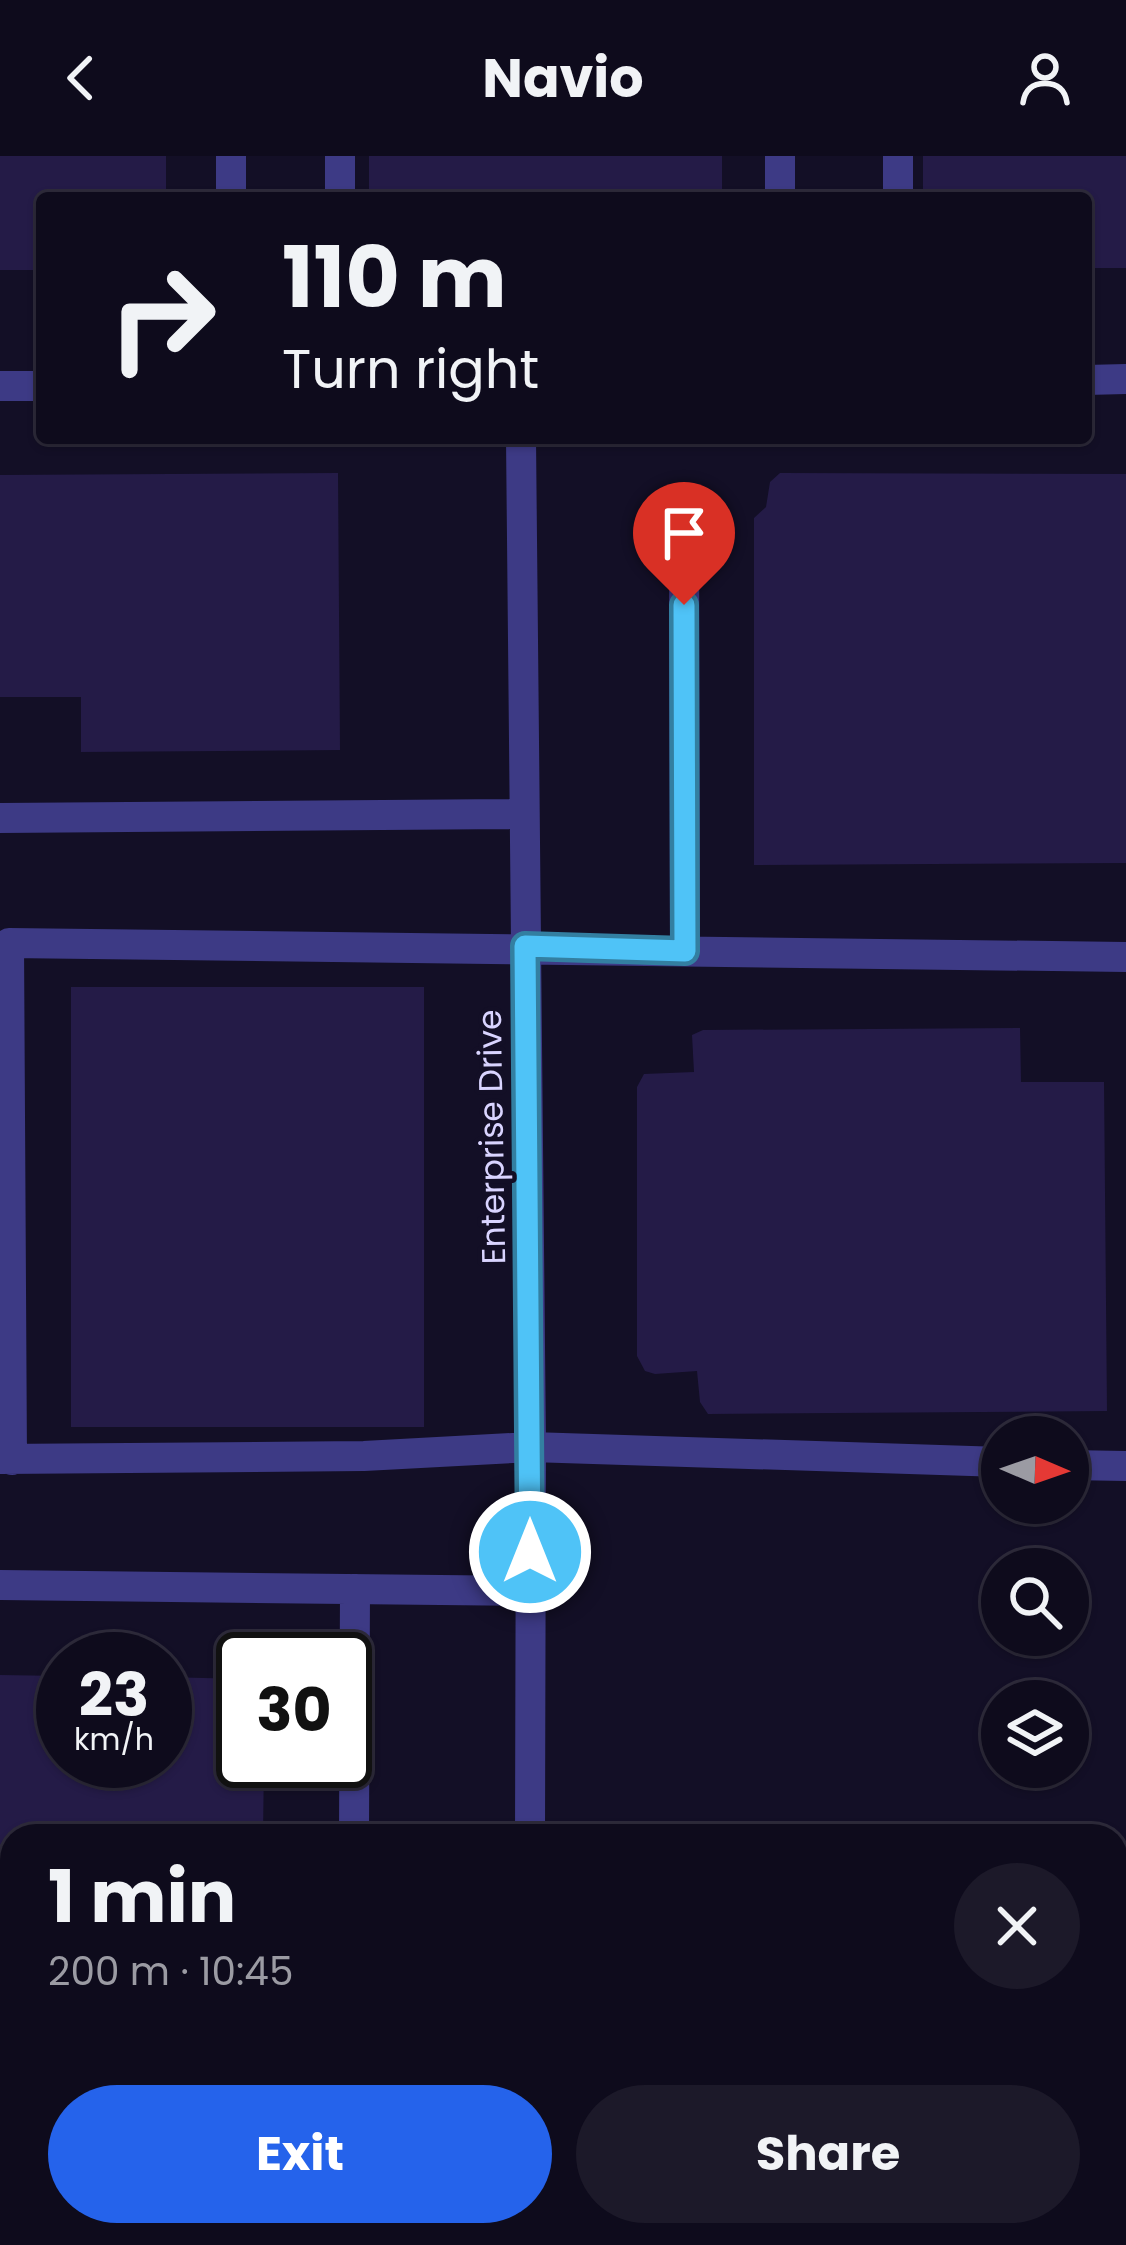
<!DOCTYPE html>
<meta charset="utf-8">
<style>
:root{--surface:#0e0b1c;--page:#1c1929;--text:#f1f3f6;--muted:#9b9ba3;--line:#2e2b3b;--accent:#2563eb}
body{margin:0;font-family:Poppins,sans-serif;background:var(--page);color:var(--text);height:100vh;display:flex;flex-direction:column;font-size:45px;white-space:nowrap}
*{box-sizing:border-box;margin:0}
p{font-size:39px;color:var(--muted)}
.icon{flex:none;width:66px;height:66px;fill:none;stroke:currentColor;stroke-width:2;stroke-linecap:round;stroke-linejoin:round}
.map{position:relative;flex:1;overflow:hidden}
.details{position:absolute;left:0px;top:1668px;width:1128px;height:423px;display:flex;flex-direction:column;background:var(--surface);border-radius:36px 36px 0 0;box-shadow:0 3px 9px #0004,0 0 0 3px var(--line)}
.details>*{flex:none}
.banner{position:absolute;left:36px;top:36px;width:1056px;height:252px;border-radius:12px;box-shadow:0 3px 9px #0004,0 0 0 3px var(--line);background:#0e0b1c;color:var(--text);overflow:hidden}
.needle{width:78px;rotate:92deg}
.tools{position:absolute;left:981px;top:1260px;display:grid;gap:24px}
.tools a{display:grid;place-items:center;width:108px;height:108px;border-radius:50%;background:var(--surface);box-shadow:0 3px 9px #0004,0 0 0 3px var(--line);font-size:60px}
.speed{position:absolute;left:36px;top:1476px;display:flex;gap:24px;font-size:60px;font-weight:700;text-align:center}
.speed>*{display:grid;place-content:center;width:156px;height:156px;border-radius:50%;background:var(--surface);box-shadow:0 3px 9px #0004,0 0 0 3px var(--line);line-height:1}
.speed small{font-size:30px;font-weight:400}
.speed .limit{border:6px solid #111;border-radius:18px;background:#fff;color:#111}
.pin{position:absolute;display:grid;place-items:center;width:102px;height:102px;color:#fff;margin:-123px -51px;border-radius:50% 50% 50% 0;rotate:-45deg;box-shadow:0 0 12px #0007}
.pin .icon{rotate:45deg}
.me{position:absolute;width:132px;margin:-66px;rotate:0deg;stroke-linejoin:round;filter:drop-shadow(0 0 9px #0008)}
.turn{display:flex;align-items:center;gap:42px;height:252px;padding:0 48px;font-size:54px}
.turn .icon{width:156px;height:156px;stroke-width:2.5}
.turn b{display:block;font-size:84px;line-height:102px}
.round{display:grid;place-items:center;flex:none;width:126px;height:126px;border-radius:63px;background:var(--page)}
.headline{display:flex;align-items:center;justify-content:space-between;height:204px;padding:0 48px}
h1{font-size:72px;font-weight:700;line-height:90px}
.button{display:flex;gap:24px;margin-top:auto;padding:24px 48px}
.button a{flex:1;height:138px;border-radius:72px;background:var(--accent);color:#fff;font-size:48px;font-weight:700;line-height:138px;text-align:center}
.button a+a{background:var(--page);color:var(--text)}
header{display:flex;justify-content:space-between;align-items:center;height:156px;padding:0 48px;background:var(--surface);font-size:54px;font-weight:700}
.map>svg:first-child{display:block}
</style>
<header><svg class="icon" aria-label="back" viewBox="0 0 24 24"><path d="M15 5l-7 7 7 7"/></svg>Navio<svg class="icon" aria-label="person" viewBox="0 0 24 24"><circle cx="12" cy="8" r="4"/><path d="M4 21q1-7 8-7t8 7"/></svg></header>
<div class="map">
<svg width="1126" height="2089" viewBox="0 0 1126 2089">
<rect width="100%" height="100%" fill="#130f26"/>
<path fill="#0c2248" d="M679,2079H1039L1042,2089H670Z"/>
<path fill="#241b47" d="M0,0H166V42H42V114H0Z
M369,0H722V42H369Z
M923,0H1126V112H1086V42H923Z
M338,317L340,594L81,596V541H0V319Z
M780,317L1126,318V707L754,709V362L766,351L770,326Z
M71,831H424V1271H71Z
M1020,872L1021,926H1104L1107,1255L708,1258L700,1246L697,1215L655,1218L645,1215L637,1200V931L644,918L694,916L692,879L703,874Z
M0,1519L63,1520V1605H165V1521L243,1523V1605H264L263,1680H12V2079H258V2089H0Z"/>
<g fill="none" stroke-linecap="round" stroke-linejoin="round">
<path stroke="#3d3a85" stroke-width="30" d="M231,42V0
M340,42V0
M780,42V0
M898,42V0
M1086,224L1126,223
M0,230H42
M521,282L531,1291L530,1680
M684,362L685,795
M0,662L524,658
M0,1303L364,1300L531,1291L1002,1306
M12,1304L9,787L1126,801
M1068,1309L1126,1310
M0,1429L529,1435
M354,1680L355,1433
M1116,1923H1126
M352,2089V2079
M530,2089V2079"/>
</g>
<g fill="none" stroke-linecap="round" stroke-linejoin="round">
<g stroke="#337fa1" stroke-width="30">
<path id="route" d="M530,1396L525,790L685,795L684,449"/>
</g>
<use href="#route" stroke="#4fc3f7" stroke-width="21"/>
</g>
<g text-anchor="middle" stroke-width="9" stroke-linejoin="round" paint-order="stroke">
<g font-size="33" fill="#d9d4ff" stroke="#130f26">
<text transform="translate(491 981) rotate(-91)" y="12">Enterprise Drive</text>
</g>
</g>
</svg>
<div class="tools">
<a><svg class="needle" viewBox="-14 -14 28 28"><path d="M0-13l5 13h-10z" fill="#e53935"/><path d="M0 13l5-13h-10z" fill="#9b9ba3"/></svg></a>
<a><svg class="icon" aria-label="search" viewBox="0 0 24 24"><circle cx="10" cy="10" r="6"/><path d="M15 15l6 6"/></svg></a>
<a><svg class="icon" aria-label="layers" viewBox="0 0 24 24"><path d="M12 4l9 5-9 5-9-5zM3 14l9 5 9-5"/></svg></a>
</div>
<div class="speed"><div>23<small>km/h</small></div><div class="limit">30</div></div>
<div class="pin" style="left:684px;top:449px;background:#d93025"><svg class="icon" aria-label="arrive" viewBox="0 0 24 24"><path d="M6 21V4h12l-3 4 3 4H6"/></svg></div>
<svg class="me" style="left:530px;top:1396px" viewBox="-20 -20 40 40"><circle r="17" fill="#4fc3f7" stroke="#fff" stroke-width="3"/><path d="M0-11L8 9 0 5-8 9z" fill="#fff"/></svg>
<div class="banner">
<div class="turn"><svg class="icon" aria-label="right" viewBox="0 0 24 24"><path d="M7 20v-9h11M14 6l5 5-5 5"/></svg><div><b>110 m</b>Turn right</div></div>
</div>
<section class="details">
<div class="headline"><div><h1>1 min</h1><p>200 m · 10:45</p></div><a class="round"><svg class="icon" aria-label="close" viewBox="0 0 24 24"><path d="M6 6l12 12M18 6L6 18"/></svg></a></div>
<div class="button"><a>Exit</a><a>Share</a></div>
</section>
</div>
